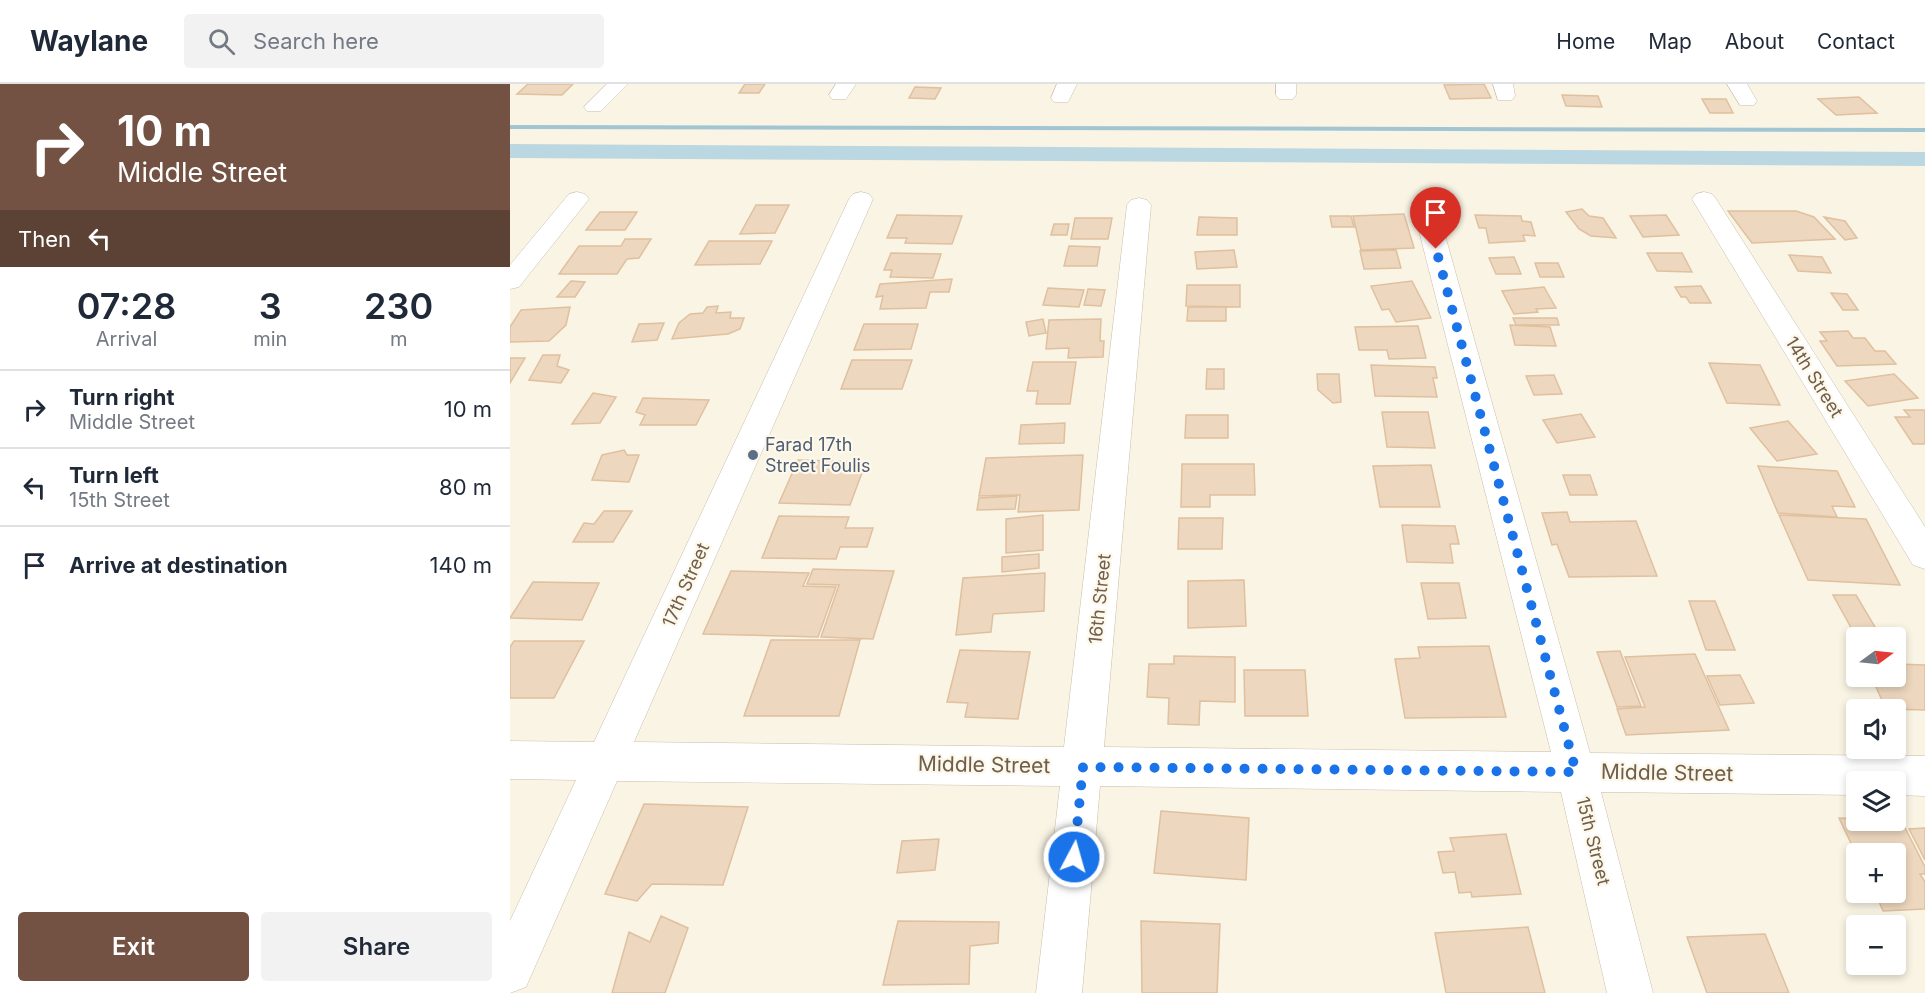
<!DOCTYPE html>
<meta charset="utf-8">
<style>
:root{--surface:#fff;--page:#f2f2f3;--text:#1f2937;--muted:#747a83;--line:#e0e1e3;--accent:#745243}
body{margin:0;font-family:Inter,sans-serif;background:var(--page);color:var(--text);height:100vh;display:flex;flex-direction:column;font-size:22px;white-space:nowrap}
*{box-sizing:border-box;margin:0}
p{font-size:20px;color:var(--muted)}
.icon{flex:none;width:33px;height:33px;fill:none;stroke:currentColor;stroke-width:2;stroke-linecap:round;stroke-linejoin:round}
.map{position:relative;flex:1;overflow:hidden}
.details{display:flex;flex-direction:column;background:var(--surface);width:510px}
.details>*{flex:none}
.hud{background:#745243;color:#fff;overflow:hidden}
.needle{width:39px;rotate:75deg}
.controls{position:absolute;left:1336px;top:543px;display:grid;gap:12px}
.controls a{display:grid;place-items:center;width:60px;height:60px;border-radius:6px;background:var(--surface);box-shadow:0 3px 9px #0003;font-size:30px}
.pin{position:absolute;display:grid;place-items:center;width:51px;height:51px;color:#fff;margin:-62px -26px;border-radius:50% 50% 50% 0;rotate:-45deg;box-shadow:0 0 6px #0007}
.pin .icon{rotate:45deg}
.me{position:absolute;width:66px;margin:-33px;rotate:6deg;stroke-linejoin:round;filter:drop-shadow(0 0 4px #0008)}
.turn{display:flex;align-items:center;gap:21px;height:126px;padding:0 18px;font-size:27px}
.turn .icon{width:78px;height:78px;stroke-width:2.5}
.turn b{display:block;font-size:42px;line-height:51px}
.then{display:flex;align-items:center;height:57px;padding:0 18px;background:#0003;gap:12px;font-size:22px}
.eta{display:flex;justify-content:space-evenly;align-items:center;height:102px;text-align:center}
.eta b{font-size:36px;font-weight:600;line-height:42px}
.cta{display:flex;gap:12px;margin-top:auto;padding:12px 18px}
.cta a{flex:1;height:69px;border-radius:6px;background:var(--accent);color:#fff;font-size:24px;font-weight:600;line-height:69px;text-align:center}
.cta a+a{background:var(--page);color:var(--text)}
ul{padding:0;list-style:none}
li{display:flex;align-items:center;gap:18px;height:78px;padding:0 18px;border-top:2px solid var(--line)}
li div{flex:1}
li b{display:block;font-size:22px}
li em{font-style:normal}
header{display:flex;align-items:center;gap:36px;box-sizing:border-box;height:84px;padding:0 30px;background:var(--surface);border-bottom:2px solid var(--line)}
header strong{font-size:28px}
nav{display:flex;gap:33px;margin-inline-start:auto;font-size:21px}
.search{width:420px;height:54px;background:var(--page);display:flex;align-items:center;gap:15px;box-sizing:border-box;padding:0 21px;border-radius:6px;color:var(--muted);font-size:22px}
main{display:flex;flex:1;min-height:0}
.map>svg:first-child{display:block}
</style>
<header>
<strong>Waylane</strong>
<div class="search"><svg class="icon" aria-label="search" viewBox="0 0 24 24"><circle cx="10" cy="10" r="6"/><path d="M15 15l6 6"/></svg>Search here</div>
<nav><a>Home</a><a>Map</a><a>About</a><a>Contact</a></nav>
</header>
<main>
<section class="details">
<div class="hud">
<div class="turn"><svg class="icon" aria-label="right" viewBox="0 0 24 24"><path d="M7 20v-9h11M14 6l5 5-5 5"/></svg><div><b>10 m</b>Middle Street</div></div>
<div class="then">Then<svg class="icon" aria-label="left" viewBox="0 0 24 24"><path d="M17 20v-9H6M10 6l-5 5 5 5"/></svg></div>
</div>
<div class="eta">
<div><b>07:28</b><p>Arrival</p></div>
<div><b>3</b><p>min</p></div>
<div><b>230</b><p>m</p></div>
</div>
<ul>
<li><svg class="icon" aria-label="right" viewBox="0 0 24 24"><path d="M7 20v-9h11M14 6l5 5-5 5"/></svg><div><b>Turn right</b><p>Middle Street</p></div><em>10 m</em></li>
<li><svg class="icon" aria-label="left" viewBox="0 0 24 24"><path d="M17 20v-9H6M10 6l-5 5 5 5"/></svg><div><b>Turn left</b><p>15th Street</p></div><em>80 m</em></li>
<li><svg class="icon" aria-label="arrive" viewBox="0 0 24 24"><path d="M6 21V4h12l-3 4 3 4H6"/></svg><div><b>Arrive at destination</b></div><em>140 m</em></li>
</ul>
<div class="cta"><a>Exit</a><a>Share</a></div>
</section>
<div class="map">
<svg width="1415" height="909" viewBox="0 0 1415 909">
<rect width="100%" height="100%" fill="#faf4e4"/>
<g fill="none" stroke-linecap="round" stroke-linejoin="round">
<path fill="#a1c5d3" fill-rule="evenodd" d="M0,41L1415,44V48L0,45Z"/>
<path fill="#bad7e2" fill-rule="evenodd" d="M0,60L1415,68V82L0,74Z"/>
</g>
<path fill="#edd7be" stroke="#dfc09f" stroke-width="1.5" d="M18,0H63L52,11L7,10Z
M235,0H255L249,9H229Z
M974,0L981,14L940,15L934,1Z
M405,3L431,4L425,15L399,14Z
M1052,11L1088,12L1092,23L1056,22Z
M1349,13L1367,29L1326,31L1308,15Z
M1192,15H1216L1223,29H1200Z
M246,121H279L265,149L230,150Z
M1072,125L1079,132L1093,134L1106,154L1081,152L1069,145L1056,128Z
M1218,127H1286L1304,133L1325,155L1242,159Z
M90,128H127L115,146H76Z
M894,130L904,164L851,166L843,132Z
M387,131L452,132L442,160L395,159L397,154H377Z
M965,131L1011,132L1012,137L1021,138L1025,152L1013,151L1015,157L979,159L976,144H969Z
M1156,131L1169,151L1133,153L1120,132Z
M820,132H841L844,143H822Z
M689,133L727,134V151H687Z
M1314,133L1335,137L1347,154L1335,156Z
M565,134H602L598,155H561Z
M544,140H559L557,151H541Z
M115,155H141L129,174L117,175L107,190H49L69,162H111Z
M199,157H262L250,180L185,181Z
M559,162L590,163L587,182H554Z
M724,166L727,183L687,185L685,168Z
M886,166L891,184L854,185L850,167Z
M381,169L431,170L423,194L380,193L382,186H374Z
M1137,169H1172L1182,188L1147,187Z
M1279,171L1312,173L1321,189L1288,187Z
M1004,173L1011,190H986L979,174Z
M1025,179H1048L1054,193H1030Z
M442,195L439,208H420L416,224L370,225L373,212L366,213L370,200Z
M61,197L75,198L65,213H47Z
M902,197L921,234L886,238L879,225L872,226L861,202Z
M677,201H730V223L676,222Z
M1191,202L1201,219H1180L1176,213H1171L1165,203Z
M1034,203L1046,224L1026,225L1028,228L1004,230L992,207Z
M538,204L574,206L569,223L533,221Z
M578,205L595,206L591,222L574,221Z
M1321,209L1337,210L1348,226H1333Z
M208,222L206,229L221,228L220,234H234L230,245L218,250L162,255L169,239L180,230L193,229L197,223Z
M60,223L56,241L39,257L0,258V243L11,226Z
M678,223H716V237H677Z
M1003,234H1047L1049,241H1006Z
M533,235L536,249L519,252L516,238Z
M591,235L590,257H594L593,273L558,274L559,264L536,265L539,236Z
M154,239L147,256L122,258L129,240Z
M354,240H408L401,265L344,266Z
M1000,241L1040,243L1046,262L1005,261Z
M908,242L916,274L879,275L877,266H849L845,243Z
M1338,247L1343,254H1355L1365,267H1375L1386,280L1327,282L1310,257H1317L1310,248Z
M33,271H50L47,282L59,286L51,299L19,296Z
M0,274H15L0,299Z
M342,276H402L392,305H331Z
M523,278H566L560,320H526L528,307H517Z
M1199,279L1250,281L1270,321L1217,319Z
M861,281L925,283L927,294H923L927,313L865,312Z
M697,285H714V305H696Z
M807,290H829L831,318L823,319L808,306Z
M1384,290L1408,314L1358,322L1335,297Z
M1044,291L1052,310L1024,311L1016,292Z
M83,309L106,313L90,339L62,340Z
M133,314L199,316L186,341H130L135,331L126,328Z
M1394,326H1415V360H1403L1385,333H1400Z
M872,328H918L925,364L877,363Z
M1071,330L1085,353L1047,359L1033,336Z
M676,331H718V354H675Z
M1278,337L1307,370L1267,377L1240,344Z
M555,339L554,359L509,360L511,341Z
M114,366L117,371H129L119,398L82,396L92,371Z
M573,371L569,426L508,428L510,411L469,412L476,374Z
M288,376L356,378L340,421L269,419Z
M672,380H744L745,411H700V423H671Z
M921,381L930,423H870L863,382Z
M1248,382L1327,387L1345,423L1322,422L1327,433L1268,429Z
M1053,391H1080L1087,411H1060Z
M507,412L505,425L467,426L469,414Z
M94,427H122L103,458H63L74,439L84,440Z
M1057,428L1060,438L1126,437L1147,492L1059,493L1047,460L1042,461L1032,429Z
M533,431V466L496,469V435Z
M1269,431L1356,435L1390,501L1298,496Z
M269,432L339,433L335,444H363L357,463H330L326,475L252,474Z
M669,434H713L712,465H668Z
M892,441L945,442L949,460H940L943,479L897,478Z
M529,470V484L492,488V473Z
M303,485L384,487L363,555L311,553L329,501L297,500Z
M221,487L299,489L293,502L326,503L308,553L193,550Z
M535,489L534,527L483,530L481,548L446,551L453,494Z
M734,496L736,542L678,544V497Z
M23,498L89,499L72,536L0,534Z
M911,499H949L956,534L918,535Z
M1323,511H1346L1368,548L1344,549Z
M1179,517H1205L1225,566H1196Z
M261,556H350L329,632H234Z
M4,557H74L44,614H0V563Z
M979,562L996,633L895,634L885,575L910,574L908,563Z
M450,566L520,568L508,635L455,633L458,619L437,618Z
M1110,567L1131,622L1107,623L1087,568Z
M1185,570L1219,646L1116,651L1107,625L1135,623L1115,573Z
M664,572L725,573V618L690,617L689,641L658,640L659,614L637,613L639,580H664Z
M1386,580L1415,581V626L1376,625L1361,592H1386Z
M734,586H795L798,632H735Z
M1230,591L1244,619L1210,621L1197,592Z
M134,720L238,723L213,801L142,800L127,817L95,810Z
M651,727L739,734L736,796L644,789Z
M1386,732H1389L1415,783V790H1410L1415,798V825L1373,827L1365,808H1386V770H1347V772L1329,734L1386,736Z
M1415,744V776L1399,745Z
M996,750L1011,810L962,813L961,808L949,809L945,788L933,789L928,768L944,767L940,754Z
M429,755L425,786L387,789L392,757Z
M151,832L178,844L155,909H102L119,848L140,858Z
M388,837L489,838L488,859L460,862L459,900L373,901Z
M631,837L710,840L707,909H632Z
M1018,843L1035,909H936L925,849Z
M1255,850L1279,909H1197L1177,853Z"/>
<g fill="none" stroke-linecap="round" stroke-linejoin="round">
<g stroke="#cabdab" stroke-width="1">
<path id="minor" d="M97,0H118L91,27H77L74,23Z
M326,0H346L336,15H322L319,11Z
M547,0H567L558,18H544L541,14Z
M766,0H786V11L783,15H769L766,11Z
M983,0H1003L1005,12L1002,16H988Z
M1217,0H1237L1247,17L1244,21H1230Z
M67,108L75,110L79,115L9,203L0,205V181L59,110Z
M351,108L359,110L363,115L124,658L554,663L617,121L621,116L629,114L637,116L641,121L594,663L1041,668L902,119L906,114L914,112L922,114L926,119L1080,669L1415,672V712L1386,711V698H1347V711L1091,708L1143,909H1097L1051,708L590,702L572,909H526L550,702L107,697L16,903L0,909V837L66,696L0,695V657L84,658L339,115L343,110Z
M1194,108L1202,110L1206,115L1415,443V485L1403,481L1182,115L1186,110Z"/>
</g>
<use href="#minor" fill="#fff" fill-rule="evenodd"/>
</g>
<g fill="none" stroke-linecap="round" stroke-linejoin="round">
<path stroke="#1a73e8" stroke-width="10" stroke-dasharray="0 18" d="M564,773L573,683L1066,688L926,165"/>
</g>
<circle fill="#5c6f8a" stroke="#fdf8ea" stroke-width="2" cx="243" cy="371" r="6"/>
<g text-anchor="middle" stroke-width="4.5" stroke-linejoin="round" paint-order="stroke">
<g font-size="18" fill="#705e4c" stroke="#fdf8ea">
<text transform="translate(1304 293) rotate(58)" y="6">14th Street</text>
<text transform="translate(176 501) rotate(-66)" y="6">17th Street</text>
<text transform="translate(590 515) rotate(-84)" y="6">16th Street</text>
<text transform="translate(1083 757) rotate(76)" y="6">15th Street</text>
</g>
<g font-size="18" fill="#4e5e75" stroke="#fdf8ea" text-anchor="start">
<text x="255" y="367">Farad 17th<tspan x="255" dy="21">Street Foulis</tspan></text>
</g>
<g font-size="21" fill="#705e4c" stroke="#fdf8ea">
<text transform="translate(474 681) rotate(1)" y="7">Middle Street</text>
<text transform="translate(1157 689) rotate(1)" y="7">Middle Street</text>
</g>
</g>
</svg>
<div class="controls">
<a><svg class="needle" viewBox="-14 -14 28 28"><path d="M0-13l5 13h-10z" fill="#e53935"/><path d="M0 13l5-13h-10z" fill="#747a83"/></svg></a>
<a><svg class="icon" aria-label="sound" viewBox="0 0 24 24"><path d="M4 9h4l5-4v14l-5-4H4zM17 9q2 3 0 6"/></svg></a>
<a><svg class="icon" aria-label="layers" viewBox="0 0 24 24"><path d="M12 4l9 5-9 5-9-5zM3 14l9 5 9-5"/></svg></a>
<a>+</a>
<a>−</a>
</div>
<div class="pin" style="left:926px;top:165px;background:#d93025"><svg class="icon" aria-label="arrive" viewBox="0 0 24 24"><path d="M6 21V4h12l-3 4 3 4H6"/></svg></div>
<svg class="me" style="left:564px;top:773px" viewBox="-20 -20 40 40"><circle r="17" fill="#1a73e8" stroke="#fff" stroke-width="3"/><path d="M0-11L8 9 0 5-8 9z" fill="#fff"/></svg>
</div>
</main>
